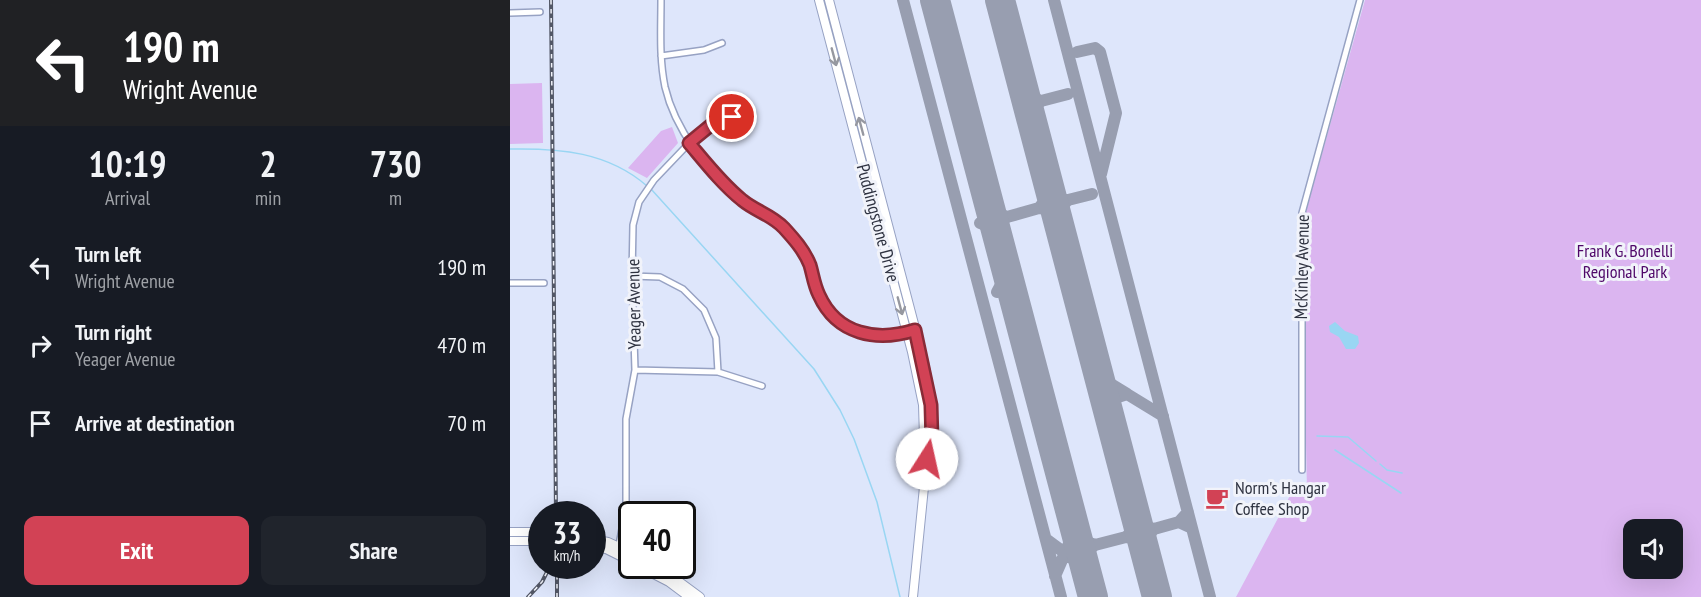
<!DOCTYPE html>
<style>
:root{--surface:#171b24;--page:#20242c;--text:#f1f3f6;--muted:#9ea1a6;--accent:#d24255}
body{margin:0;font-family:"PT Sans Narrow",sans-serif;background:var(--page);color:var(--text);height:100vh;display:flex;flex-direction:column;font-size:22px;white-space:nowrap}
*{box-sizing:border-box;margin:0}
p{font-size:20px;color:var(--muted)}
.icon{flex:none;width:33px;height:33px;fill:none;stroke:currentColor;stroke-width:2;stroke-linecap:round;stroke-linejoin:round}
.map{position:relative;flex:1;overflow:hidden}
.side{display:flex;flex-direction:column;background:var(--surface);width:510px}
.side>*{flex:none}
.banner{background:#202124;color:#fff;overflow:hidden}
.controls{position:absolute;left:1113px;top:519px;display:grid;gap:12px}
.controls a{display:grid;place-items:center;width:60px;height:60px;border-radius:12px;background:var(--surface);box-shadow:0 6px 24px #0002;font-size:30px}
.speed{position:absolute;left:18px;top:501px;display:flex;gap:12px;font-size:30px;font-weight:700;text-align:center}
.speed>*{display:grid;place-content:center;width:78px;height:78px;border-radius:50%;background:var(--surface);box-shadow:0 6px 24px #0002;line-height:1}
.speed small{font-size:15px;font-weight:400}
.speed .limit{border:3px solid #111;border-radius:9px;background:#fff;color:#111}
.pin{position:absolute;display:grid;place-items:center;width:51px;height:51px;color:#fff;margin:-26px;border:3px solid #fff;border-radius:50%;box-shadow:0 2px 6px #0007}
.me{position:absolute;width:66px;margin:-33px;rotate:10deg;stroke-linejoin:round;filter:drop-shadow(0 0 4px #0008)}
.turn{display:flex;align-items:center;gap:21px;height:126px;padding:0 24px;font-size:27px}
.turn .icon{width:78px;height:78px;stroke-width:2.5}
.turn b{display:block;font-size:42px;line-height:51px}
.eta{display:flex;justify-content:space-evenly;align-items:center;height:102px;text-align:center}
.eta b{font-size:36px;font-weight:600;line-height:42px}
.primary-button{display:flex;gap:12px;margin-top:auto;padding:12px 24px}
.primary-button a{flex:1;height:69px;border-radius:12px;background:var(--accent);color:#fff;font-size:24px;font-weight:600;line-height:69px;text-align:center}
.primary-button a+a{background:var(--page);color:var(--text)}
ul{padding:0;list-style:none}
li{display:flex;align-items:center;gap:18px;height:78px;padding:0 24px}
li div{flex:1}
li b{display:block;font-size:22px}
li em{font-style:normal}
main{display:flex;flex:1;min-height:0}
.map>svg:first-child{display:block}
</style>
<main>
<section class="side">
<div class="banner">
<div class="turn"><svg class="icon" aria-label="left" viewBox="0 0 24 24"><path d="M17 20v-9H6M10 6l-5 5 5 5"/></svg><div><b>190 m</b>Wright Avenue</div></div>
</div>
<div class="eta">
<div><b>10:19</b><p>Arrival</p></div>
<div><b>2</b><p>min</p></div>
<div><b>730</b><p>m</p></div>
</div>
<ul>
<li><svg class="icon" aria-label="left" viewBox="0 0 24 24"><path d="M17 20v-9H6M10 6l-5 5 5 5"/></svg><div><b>Turn left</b><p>Wright Avenue</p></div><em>190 m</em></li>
<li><svg class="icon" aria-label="right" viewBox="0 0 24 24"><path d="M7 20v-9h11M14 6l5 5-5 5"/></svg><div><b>Turn right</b><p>Yeager Avenue</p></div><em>470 m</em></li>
<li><svg class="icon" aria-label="arrive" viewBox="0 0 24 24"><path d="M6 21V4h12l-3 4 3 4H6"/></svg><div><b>Arrive at destination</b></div><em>70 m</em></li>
</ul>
<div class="primary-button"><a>Exit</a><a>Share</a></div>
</section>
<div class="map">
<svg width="1191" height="597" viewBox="0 0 1191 597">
<rect width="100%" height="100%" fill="#dee6fb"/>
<path fill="#dbb5f0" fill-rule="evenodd" d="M855,0H1191V597H726L783,490L797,491L792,249L795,215ZM1124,530H1162V568H1124Z
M32,83L33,143L0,144V84Z
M162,127L168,143L137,178L118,168L151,131Z"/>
<path fill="#99d6f3" d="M825,322L835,331L848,336L849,343L845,349H836L829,337L820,332L819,326Z"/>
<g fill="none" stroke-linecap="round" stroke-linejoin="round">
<path stroke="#99d6f3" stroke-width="1.5" d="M0,149C50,148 98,152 137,186
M141,189L304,369L330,410L344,439L367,502L390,597
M807,436L838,437L866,461
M825,450L891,493
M870,464L877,470L892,473"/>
<path stroke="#989eb0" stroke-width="12" d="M393,0L551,597
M544,0L700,597
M567,52L585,48L590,52L606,113L591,174
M514,94L531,101L523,109L521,118
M531,101L558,94
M540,192L551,200H558L550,208L547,218
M541,194L529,208L537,209L546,216
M558,200L582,194
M480,206L486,213L497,217L489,223L487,234
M480,206L476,218L470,223L480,227L487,234
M497,217L529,208
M495,265L494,279L487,292L497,289L503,295
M586,367L594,380L617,394L602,399L598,412
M617,394L653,416
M678,512L669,522L682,528
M626,518L625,529L616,537L625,538L635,550
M626,518L634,527L644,529L636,538L635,550
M565,528L571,540L585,545L577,551L575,565
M644,529L669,522
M536,539L575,568
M585,545L616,537
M545,576L565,530"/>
<path stroke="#989eb0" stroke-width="30" d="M425,0L583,597
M490,0L647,597"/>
<g stroke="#97a2c3" stroke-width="8">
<path id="street" d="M151,0C151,29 149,58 155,87C165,130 197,170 230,199C237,205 245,208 254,212C267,219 278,231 287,243C300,258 300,275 307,293C323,330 361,343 398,333
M0,13L30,12
M151,56L194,50L212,43
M122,276L150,277L173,289L194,310L206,338L208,372
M0,283H34
M125,370L208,372L252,386
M792,470V213L850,0
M108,550L116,508V419L125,370L122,276L123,225L129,202L144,180L186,136L201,125L232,114L243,113"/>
</g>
<g stroke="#97a2c3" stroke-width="10">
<path id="secondary" d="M309,0L402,352L413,405L414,437L418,447
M319,0L414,362C418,384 430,428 418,447L403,597
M0,532H32
M82,539L98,542L122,553
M0,541H32
M82,546L96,549L122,562
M128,566L159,582L179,597
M148,566L190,597"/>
</g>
<use href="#street" stroke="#fff" stroke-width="5"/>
<use href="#secondary" stroke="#fff" stroke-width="8"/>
<g stroke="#525766" stroke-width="4">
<path id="rail" d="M41,0L46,514
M47,566V597
M18,597L32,582L40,566"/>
</g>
<use href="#rail" stroke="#f1f3fa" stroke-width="1.5" stroke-dasharray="4.5" stroke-linecap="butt"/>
</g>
<defs><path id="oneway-shaft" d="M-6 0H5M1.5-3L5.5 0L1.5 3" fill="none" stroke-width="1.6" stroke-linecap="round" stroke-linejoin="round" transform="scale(1.5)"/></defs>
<g stroke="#9698a0">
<use href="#oneway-shaft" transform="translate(324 57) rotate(75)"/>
<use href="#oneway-shaft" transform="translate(351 126) rotate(-105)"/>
<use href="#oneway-shaft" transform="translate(390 306) rotate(75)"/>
</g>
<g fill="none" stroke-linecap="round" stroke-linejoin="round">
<g stroke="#882b37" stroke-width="15">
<path id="route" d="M222,117L201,125L179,143C195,162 212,184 232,200C245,211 262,215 274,228C284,239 294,250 300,265C303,275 304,285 309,295C327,335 367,342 405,330L421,405L422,441L417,459"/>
</g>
<use href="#route" stroke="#d24255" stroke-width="10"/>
</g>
<defs>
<g id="cafe-bare" transform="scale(1.8)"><path d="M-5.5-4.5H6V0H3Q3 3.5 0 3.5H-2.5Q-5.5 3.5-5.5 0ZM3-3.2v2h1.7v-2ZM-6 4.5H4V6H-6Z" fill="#d24255" stroke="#f1f3fa" stroke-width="2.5" paint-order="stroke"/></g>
</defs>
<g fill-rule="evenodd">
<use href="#cafe-bare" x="707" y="498"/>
</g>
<g text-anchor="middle" stroke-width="6" stroke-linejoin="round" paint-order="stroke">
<g font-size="18" fill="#2e3240" stroke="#f1f3fa">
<text transform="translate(368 223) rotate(75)" y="6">Puddingstone Drive</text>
<text transform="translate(792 267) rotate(-89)" y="6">McKinley Avenue</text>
<text transform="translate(124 304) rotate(-91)" y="6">Yeager Avenue</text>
</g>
<g font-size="18" fill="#4e0668" stroke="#f1f3fa">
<text x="1115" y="257">Frank G. Bonelli<tspan x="1115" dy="21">Regional Park</tspan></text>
</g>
<g font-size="18" fill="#2e3240" stroke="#f1f3fa" text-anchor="start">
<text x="725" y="494">Norm's Hangar<tspan x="725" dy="21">Coffee Shop</tspan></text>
</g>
</g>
</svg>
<div class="controls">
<a><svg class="icon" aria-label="sound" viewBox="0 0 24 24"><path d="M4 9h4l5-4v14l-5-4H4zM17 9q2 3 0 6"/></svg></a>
</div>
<div class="speed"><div>33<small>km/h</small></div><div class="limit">40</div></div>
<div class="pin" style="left:222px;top:117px;background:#d93025"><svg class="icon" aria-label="arrive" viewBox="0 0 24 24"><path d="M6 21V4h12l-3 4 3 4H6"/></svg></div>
<svg class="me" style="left:417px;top:459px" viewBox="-20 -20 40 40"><circle r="19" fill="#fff"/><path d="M0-13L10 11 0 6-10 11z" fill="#d24255"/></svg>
</div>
</main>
